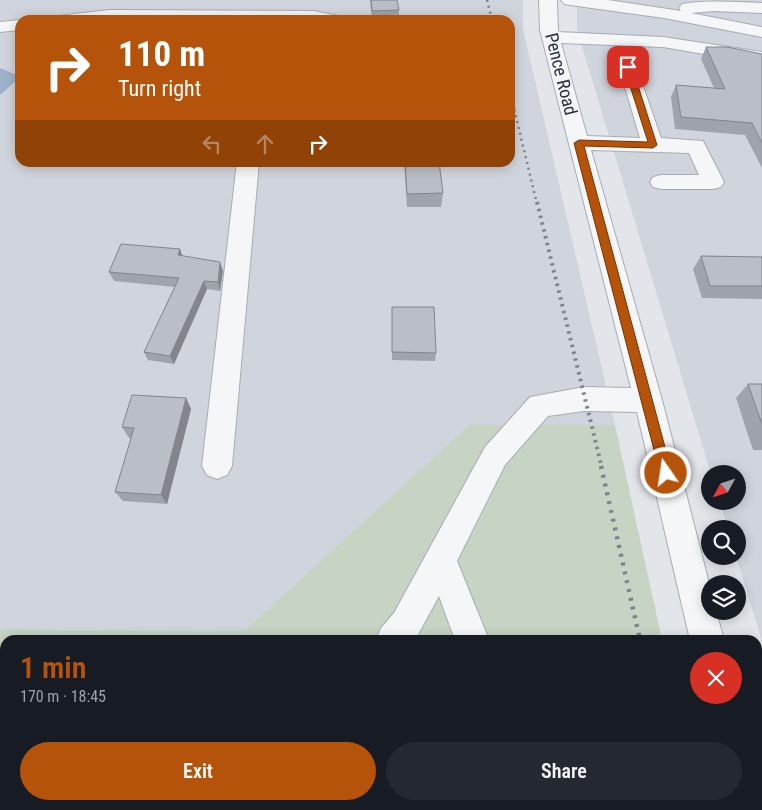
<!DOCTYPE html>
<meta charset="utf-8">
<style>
:root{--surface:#171b24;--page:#242831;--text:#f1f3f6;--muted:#9ea1a6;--accent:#b45309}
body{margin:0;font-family:"Roboto Condensed",sans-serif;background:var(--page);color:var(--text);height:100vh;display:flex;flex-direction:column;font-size:19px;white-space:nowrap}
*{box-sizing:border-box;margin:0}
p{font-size:16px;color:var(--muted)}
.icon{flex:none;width:28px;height:28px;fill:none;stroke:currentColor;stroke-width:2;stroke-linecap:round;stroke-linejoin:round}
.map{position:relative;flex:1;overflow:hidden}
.sheet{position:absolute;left:0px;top:635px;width:762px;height:175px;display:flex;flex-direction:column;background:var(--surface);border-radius:15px 15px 0 0;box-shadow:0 2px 12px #0003}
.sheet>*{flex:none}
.hud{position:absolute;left:15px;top:15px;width:500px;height:152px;border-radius:15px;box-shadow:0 2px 12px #0003;background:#b45309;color:#fff;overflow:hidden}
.needle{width:32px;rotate:230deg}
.fabs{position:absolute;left:701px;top:465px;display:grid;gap:10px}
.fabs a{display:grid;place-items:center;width:45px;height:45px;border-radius:50%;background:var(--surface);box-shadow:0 2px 12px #0003;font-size:25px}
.pin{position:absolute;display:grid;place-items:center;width:42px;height:42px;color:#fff;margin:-21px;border-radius:10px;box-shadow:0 2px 8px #0006}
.me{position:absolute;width:55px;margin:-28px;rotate:347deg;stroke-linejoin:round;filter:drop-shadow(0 0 4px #0008)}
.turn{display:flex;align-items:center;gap:18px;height:105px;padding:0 20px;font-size:22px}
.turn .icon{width:65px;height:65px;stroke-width:2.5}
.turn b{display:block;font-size:35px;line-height:42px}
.lanes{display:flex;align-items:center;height:48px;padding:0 20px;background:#0003;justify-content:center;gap:25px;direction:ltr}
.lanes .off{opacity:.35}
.round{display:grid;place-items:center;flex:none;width:52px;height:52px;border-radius:26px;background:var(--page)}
.head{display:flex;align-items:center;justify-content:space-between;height:85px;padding:0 20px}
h1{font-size:30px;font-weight:600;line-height:38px;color:var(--accent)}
.cta{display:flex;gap:10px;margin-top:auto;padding:10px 20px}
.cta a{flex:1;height:58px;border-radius:30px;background:var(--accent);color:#fff;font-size:20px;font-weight:600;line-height:58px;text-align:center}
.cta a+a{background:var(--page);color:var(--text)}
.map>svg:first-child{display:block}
</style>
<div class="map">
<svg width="762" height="810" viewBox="0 0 762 810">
<rect width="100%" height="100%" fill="#e2e5ea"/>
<path fill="#d0d4dc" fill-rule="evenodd" d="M0,0H523V29L615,425H469L244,631L0,629ZM20,20H510V162H20Z
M577,0H762V641L736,556L738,529H728L720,501H738V474H711L577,30Z"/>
<path fill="#c7d4c3" d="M469,425H615L662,640H5V805H699L700,810H0V629L244,631Z"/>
<path fill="#9db2ca" d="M0,68L17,75V80L0,95Z"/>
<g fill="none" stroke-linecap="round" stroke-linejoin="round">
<g stroke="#a7acb4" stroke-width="2">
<path id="minor" d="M539,0H557L558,32L663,37L762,52V64L663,47L561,43L587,136L640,138L619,67L621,63H635L661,138L703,141L724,182L721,187L713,189H661L653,187L650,182L653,177L661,175H699L689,153L591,150L662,400L710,587V611H716L724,640H690L637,412L584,411L548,416L505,465L457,561L489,640H455L439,596L415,640H376L381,628L394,613L485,447L530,397L584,387L631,388L540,30Z
M561,0H608L681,11L679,8L682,4C708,0 736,2 762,3V13L714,11L691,13L762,27V37L664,18L570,5L564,4Z
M110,10L314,11L339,16L342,20H57L60,16L66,15Z
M20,20V30L0,32V22Z
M237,162H259L232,466L227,475L217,479L207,475L202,466Z
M0,749H5V785H0Z
M758,789L762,791V810H733L732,805H758Z
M188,805H226L227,810H189Z"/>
</g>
<use href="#minor" fill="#f5f6f8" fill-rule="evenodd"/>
<path stroke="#7b8494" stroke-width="2.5" stroke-dasharray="2 4" stroke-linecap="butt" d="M487,0L492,20
M510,92L537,204"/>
<path stroke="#7b8494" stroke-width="4" stroke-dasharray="2.5 4.5" stroke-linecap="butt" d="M537,202L602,468"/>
<path stroke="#7b8494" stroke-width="4.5" stroke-dasharray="3 6" stroke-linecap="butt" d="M601,466L640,640
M675,805L676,810"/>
</g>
<path fill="#9fa3ab" d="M370,0H397L399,10V20H372Z
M706,47L762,54V168L745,135L675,129L671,97L676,85L714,88L701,59Z
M404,162H439L443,193L441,207H407Z
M180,249L182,256L223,271L220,291L207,289L174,364L148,360L144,352L175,287L114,281L109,272Z
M701,256L762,257V299L702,298L693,269Z
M392,307L436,353L435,361L392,360Z
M748,384H762V450H753L736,398Z
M186,398L191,409L167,504L123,501L115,492L131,438H129L122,427Z"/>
<path fill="#82858b" d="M180,249L183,258L178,255Z
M220,262L223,271L220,291L218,282Z
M204,281L207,289L174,364L170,356Z
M186,398L191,409L167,504L161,495Z"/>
<path fill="#b9bec7" stroke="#82858b" d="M371,0H397L399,10L372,11Z
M706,47H727L762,54V143L752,123L681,117L676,85L725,89Z
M405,162H439L443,193L407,194Z
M121,244L180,249L178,255L220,262L218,282L204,281L170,356L144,352L179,278L109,272Z
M701,256L762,257V286H710Z
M392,307H434L436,353L392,352Z
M748,384H762V424Z
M132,395L186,398L161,495L115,492L134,428L122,427Z"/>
<path fill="#b45309" stroke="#753606" d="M628,65L632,67L657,145L653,148L584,146L672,473L666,479L660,473L574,143L579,140L648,142L624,67Z"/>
<g text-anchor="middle" stroke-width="4" stroke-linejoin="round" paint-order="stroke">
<g font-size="18" fill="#2a3242" stroke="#f2f4f8">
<text transform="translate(561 74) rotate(76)" y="6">Pence Road</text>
</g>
</g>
</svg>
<div class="fabs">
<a><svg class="needle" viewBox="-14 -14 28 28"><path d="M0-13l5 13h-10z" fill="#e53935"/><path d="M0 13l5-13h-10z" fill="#9ea1a6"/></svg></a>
<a><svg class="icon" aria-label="search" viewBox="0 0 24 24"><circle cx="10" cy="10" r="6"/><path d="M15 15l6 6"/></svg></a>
<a><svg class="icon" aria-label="layers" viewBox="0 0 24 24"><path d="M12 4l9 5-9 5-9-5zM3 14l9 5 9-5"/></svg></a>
</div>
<div class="pin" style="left:628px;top:67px;background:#d93025"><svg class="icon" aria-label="arrive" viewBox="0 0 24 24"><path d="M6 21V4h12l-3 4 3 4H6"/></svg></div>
<svg class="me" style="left:666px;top:473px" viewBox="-20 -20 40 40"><circle r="17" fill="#b45309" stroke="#fff" stroke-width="3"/><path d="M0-11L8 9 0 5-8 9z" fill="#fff"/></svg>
<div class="hud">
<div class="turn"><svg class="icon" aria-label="right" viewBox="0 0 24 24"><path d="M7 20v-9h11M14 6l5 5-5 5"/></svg><div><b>110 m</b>Turn right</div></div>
<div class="lanes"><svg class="icon off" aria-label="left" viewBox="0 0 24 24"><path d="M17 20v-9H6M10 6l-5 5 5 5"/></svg><svg class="icon off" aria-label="ahead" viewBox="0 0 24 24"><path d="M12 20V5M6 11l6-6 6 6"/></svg><svg class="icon" aria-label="right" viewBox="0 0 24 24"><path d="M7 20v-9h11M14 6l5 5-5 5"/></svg></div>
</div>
<section class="sheet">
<div class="head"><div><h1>1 min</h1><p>170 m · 18:45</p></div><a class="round" style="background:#d93025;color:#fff"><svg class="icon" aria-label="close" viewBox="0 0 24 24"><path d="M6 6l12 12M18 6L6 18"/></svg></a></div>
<div class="cta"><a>Exit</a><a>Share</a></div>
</section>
</div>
